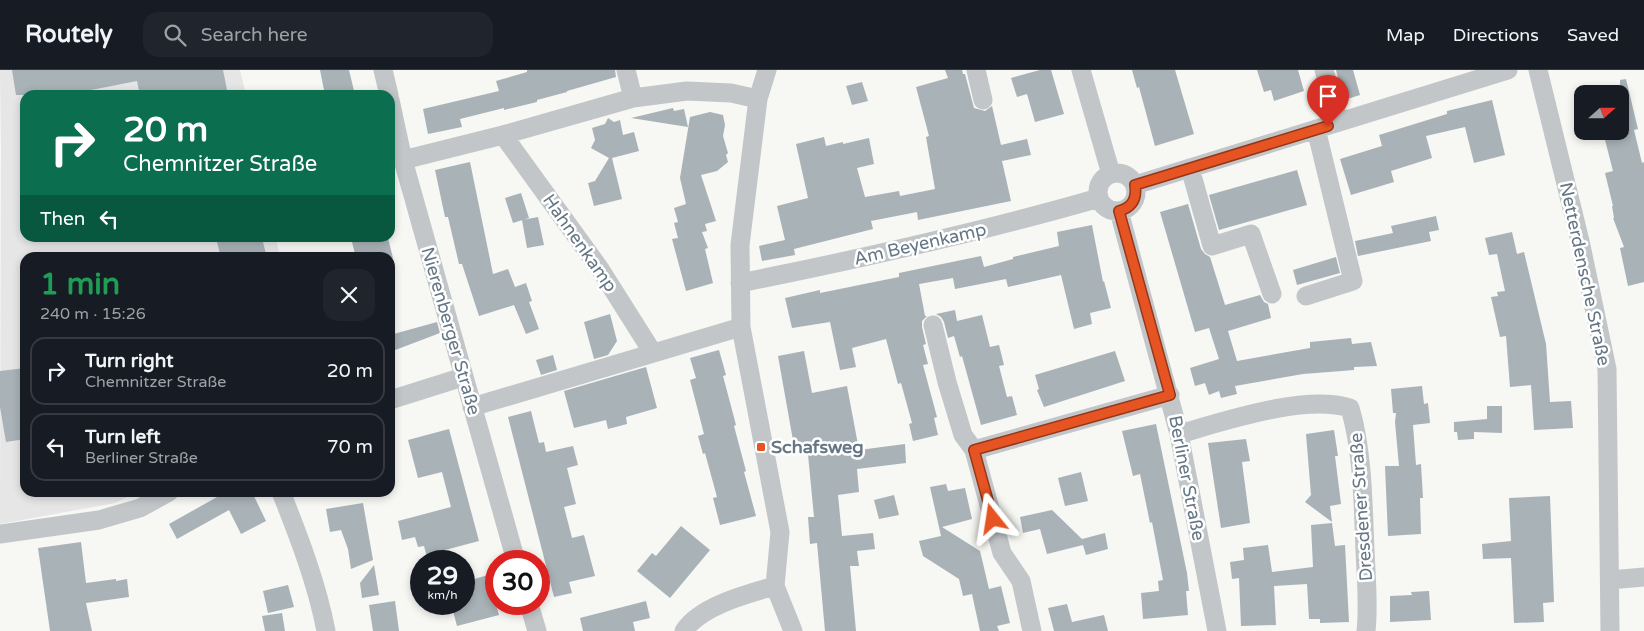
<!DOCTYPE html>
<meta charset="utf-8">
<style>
:root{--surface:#171b24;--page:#20242c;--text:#f1f3f6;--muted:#9ea1a6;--line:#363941}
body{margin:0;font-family:"Varela Round",sans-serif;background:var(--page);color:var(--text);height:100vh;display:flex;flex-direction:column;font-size:19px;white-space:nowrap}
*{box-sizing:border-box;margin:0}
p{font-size:16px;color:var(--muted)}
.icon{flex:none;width:28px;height:28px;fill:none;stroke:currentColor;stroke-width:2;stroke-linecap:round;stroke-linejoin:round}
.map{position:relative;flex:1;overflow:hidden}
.drawer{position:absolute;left:20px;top:182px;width:375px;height:245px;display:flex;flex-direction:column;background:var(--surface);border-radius:15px;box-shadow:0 2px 8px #0003}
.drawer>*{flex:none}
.banner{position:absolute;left:20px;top:20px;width:375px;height:152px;border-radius:15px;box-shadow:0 2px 8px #0003;background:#0b6e4f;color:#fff;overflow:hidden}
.needle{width:32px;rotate:69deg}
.fabs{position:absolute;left:1574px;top:15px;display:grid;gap:10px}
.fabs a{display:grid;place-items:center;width:55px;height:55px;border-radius:10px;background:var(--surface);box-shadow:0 2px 8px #0003;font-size:25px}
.speed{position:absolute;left:410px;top:480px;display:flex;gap:10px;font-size:25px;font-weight:700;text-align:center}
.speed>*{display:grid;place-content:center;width:65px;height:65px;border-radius:50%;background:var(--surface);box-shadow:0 2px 8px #0003;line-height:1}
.speed small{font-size:12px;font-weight:400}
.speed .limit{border:8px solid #d22;background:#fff;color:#111}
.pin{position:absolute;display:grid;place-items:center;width:42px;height:42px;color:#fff;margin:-51px -21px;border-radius:50% 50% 50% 0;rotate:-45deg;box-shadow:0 0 5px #0007}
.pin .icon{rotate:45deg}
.me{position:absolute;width:55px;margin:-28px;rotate:345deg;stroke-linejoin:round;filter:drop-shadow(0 0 4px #0008)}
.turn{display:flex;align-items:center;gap:18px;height:105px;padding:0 20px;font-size:22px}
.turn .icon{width:65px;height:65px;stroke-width:2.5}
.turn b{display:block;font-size:35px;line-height:42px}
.then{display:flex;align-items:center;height:48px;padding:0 20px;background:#0003;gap:10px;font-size:19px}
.round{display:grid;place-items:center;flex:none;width:52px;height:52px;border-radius:15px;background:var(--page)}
.overview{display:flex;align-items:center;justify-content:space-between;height:85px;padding:0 20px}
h1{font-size:30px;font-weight:700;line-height:38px;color:#1e9e55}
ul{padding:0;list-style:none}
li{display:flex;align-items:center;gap:15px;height:68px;margin:0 10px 8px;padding:0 10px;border:2px solid var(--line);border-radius:15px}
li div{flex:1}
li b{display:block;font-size:19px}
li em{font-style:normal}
header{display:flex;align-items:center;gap:30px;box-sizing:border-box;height:70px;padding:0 25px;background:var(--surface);border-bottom:1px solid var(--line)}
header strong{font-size:24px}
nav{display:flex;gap:28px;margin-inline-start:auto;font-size:18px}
.search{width:350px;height:45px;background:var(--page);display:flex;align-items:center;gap:12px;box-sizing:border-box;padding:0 18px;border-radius:15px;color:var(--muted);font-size:19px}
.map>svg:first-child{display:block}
</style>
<header>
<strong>Routely</strong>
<div class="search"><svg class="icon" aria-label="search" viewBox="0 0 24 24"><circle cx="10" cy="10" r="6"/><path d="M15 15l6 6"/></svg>Search here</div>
<nav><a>Map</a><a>Directions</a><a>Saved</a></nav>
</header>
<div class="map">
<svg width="1644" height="561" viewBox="0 0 1644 561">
<rect width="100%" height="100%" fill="#f7f7f4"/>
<path fill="#e5e6e5" d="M0,0H240L246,25H25V168H276L280,187L25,188V422L136,423L115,433L0,454L1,79Z"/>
<path fill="#a8b2b7" d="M12,0H223L228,25H140L137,11L91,20L92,25H16Z
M320,0H349L355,25H325Z
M527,0H615L616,7L567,21V22L537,30V32L504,40V38L460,49L462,57L428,64L423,39L499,21L496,11L527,2Z
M945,0H962L963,4H965L974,38L985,41L992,36L1001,75L1027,69L1031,85L1002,91L1011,131L918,150L917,142L871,151L873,159L794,179L795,185L762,191L759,176L785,170L777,136L808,128L796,74L824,67L826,76L843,72V74L869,68L874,94L857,98L865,127L899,121L900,126L935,119L926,67L929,66L916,17L948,8Z
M1040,0H1051L1064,44L1035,52L1027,24L1017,27L1011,8Z
M1132,0H1175L1194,64L1155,76L1139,17L1137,18Z
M1257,0H1298L1304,21L1274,31L1271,20L1264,22Z
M1336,0H1353L1360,25L1344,30Z
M1626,9L1638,59L1634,60L1642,93L1644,92V212L1628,216L1620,178L1624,177L1613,148H1614L1612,136H1613L1605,103L1613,101L1605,70L1620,66V10Z
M862,12L868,31L852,35L846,16Z
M1492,30L1505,85L1474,93L1465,57L1426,66L1432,88L1391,101L1394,112L1351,125L1340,89L1382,76L1379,65L1447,44V41Z
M673,38L674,41L684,39L688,57L631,48Z
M710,42L723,45L725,55L723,66L728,83L726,85L728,92L717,101L701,105L716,151L705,154L707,161L702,162L708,178L705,179L713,213L686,221L672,169L678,168L674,153L678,152L674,138L686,134L680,108L690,47Z
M608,48L614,52L620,50L623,65L634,62L639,81L612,88L622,129L594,136L588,113L595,111L609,88L591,78L595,70L592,58L605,54Z
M470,92L493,204L508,199L515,217L526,213L532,231L529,232L539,259L526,264L514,235L479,246L462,194H459L448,147H445L435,100Z
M1297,100L1307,135L1219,160L1209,125Z
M521,123L529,148L513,153L505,128Z
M1188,134L1201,179L1205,184L1210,187L1225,235L1260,225L1264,232L1268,234L1271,248L1228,261L1237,291L1310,278V272L1351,268L1352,274L1371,272L1377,296L1354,297V300L1303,304L1235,316L1237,324L1221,328L1219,321L1209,325L1205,313L1195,316L1190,298L1219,289L1209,258L1195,262L1160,142Z
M1436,146L1439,160L1429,162L1431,171L1358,186L1355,171L1393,163L1391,156Z
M538,147L544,175L527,178L522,150Z
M1092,155L1103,212L1104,211L1111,238L1090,243L1092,254L1074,259L1061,205L1008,217L1006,209L955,219L953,208L919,214L925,246H927L922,251V257L926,274L923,275L928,294L923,295L937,347L934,348L938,365L913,371L909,354L912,353L901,313L898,314L886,269L852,278L856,297L840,300L830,252L792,258L785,228L820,220V223L899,207V203L981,186L984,197L1013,189V187L1059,176L1057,162Z
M1512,162L1517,184L1524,182L1546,274L1550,332L1571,331L1573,358L1534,360L1531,315L1510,317L1506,266L1500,267L1491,227L1498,226L1497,222L1505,221L1497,184L1489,185L1485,168Z
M216,168H262L267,188H221Z
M351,168H388L393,188H356Z
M1336,187L1340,203L1297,215L1293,200Z
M955,240L957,251L982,245L990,277L999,275L1004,295L999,296L1007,327L1012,326L1017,345L981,355L962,286L960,287L954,266L948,268L944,252L941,247L936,244Z
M610,244L617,271L608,285L594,289L584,252Z
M437,252L440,263L390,282V265Z
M719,280L726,305L723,306L736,355L734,356L746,401L744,402L756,446L720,455L713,428L717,427L705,383L703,384L698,366L704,364L690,310L696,308L690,288Z
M804,281L812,323L847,316L859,380L905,374L906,393L857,399L859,422L838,425L842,466L873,463L875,479L857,481L859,496H850L856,561H825L817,473L810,474L808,447H814L807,374L794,376L778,286Z
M1115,281L1125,311L1044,337L1037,320L1039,319L1035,305Z
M553,285L557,300L541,305L536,290Z
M646,297L657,338L626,347L627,354L608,359L606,350L574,358L564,321Z
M25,298V369L6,372L0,337V301Z
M1422,316L1424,334L1428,333L1430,353L1413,355L1416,395L1421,394L1423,428H1420L1421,464L1388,466L1385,396H1399L1395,352L1396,343H1393L1391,319Z
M1487,336H1502V363L1474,362V369L1458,370L1457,362H1454V352L1487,349Z
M531,341L539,373L544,372L546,382L573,376L578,395L567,398L576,434L564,437L572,468L584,465L595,506L569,512L572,523L554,527L508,347Z
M1156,354L1187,503L1189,521H1186L1188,545L1143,549L1141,523L1159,521L1158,511L1163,510L1152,452L1150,453L1140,404L1133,406L1122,361Z
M449,359L479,471L445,480L448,491H428L424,476L418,477L415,467L402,470L398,451L451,437L442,402L418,408L408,370Z
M1334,360L1338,386H1335L1341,434L1330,436L1332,452L1305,432L1311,425L1306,364Z
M1246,369L1250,391L1242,392L1250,453L1221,458L1208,373Z
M1081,402L1088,431L1065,436L1058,408Z
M946,414L948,421L965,418L972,449L942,457L980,481L989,519L1001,516L1010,553L997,556L999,561H980L972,524L963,526L959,509L923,486L919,471L941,466L930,417Z
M226,422H252L266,451L241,464L229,440L177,469L169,454Z
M894,425L899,445L879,449L874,430Z
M1550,426L1554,532L1543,533L1544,552L1514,553L1511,488L1483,489L1482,474L1511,471L1509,428Z
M363,433L373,490L351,499L348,479L341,460L330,462L326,439Z
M1052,440L1082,469L1105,463L1108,479L1086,485L1083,475L1047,484L1040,459L1023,463L1020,447Z
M1332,453L1335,476L1345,475L1349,552L1320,553V549H1309L1307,514L1274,516L1276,555L1241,556L1239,508L1232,509L1230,492L1244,490L1243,478L1268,475L1272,502L1313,497L1311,455Z
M681,456L710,480L670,528L637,501L652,483L656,486Z
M81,472L86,513L116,509V511L127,509L129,527L86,533L92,561H50L38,478Z
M374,495L379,525L362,528L360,513Z
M488,505L499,545L457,556L452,537L464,534V512Z
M288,515L294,537L268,543L263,521Z
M1429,521L1431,550L1390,552V526L1412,525L1411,522Z
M395,531L399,561H373L369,535Z
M646,531L650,548L633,552L635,561H583L580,548Z
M1067,534L1072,552L1104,545L1108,561H1054L1048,538Z
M282,543L285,561H265L262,546Z"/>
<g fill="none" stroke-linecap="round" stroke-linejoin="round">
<path stroke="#c2c6c9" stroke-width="19" d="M383,0L389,25
M626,0L633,28
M767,0L758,29L740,175L741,257L780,462L775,516L793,561
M976,0L983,30
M1081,0L1111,104
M1324,0L1339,52
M1538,0L1580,171L1607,299L1610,561
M390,30L403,90L516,491
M503,65L600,199L653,283
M403,90L503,65L633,28L687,21L731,23L758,29
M1190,98L1212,176L1251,164L1272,224
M1098 122a19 19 0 1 1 38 0a19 19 0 1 1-38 0Z
M1135,115L1508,0
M1119,141L1179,364L1217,561
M740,213C860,189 981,162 1099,128
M1306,226L1353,211L1316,59
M933,255L947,312L963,365L974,380
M390,330L463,307
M472,337L741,257
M1179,364C1225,351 1304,324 1350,338C1363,382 1363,435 1365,480C1366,507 1369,534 1366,561
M281,422C299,467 317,514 326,561
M0,464L99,450L140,438L169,422
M1610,510L1644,507
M529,534L537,561
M684,561C700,536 747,524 775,516
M1032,561L1021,511L1002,483L974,380L1170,325"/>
</g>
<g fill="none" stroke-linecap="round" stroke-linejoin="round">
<g stroke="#963717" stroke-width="12">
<path id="route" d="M993,449L974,380L1170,325L1119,141C1133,137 1137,128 1135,115L1328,56"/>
</g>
<use href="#route" stroke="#e75423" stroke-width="9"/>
</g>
<rect fill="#e75423" stroke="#fff" stroke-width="2" x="756" y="372" width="10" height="10" rx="2.5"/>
<g text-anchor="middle" stroke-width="5" stroke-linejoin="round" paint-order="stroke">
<g font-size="18" fill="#657785" stroke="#fff">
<text transform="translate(580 173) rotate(55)" y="6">Hahnenkamp</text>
<text transform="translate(920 174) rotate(-13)" y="6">Am Beyenkamp</text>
<text transform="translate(1585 204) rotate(78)" y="6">Netterdensche Straße</text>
<text transform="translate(451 261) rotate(74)" y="6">Nierenberger Straße</text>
<text transform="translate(1187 408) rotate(79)" y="6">Berliner Straße</text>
<text transform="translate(1361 437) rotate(-94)" y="6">Dresdener Straße</text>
</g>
<g font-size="18" font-weight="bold" fill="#657785" stroke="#fff" text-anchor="start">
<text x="771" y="383">Schafsweg</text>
</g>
</g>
</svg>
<div class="fabs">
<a><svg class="needle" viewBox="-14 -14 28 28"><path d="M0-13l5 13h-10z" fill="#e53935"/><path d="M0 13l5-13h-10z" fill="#9ea1a6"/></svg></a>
</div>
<div class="speed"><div>29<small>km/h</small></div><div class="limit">30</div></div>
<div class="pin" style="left:1328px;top:56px;background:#d93025"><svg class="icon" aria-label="arrive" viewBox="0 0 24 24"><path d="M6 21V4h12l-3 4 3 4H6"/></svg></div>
<svg class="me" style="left:993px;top:449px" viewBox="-20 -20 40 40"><path d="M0-17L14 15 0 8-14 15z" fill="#e75423" stroke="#fff" stroke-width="4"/></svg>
<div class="banner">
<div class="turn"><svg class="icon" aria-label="right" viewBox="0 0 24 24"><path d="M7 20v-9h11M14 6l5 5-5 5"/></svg><div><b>20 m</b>Chemnitzer Straße</div></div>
<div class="then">Then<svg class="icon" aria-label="left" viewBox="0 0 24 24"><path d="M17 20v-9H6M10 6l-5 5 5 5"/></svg></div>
</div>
<section class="drawer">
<div class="overview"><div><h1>1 min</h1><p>240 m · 15:26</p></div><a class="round"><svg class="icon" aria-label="close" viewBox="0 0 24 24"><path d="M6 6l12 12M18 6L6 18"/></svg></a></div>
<ul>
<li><svg class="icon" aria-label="right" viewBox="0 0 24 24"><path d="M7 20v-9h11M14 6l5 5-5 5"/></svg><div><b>Turn right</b><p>Chemnitzer Straße</p></div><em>20 m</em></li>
<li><svg class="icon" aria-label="left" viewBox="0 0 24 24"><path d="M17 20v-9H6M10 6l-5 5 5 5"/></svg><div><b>Turn left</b><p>Berliner Straße</p></div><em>70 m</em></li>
</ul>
</section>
</div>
